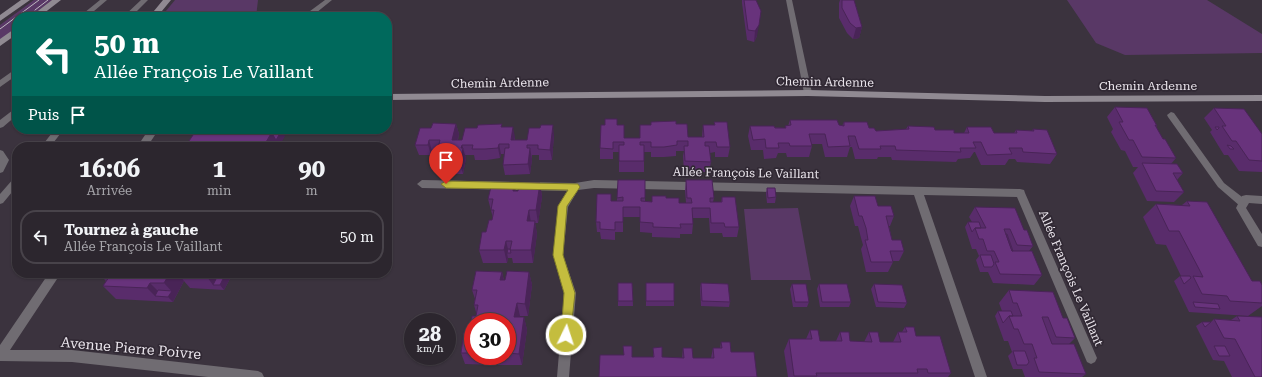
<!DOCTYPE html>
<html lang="fr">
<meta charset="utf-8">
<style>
:root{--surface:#2c262e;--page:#342e36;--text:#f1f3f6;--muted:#a6a5aa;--line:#48434a}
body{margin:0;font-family:"Roboto Serif",serif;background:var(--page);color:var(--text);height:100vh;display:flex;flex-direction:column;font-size:15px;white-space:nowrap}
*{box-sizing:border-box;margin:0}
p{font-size:13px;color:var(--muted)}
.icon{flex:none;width:22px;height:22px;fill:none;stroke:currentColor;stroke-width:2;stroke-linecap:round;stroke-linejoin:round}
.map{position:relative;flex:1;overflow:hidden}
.sheet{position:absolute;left:12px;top:142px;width:380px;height:136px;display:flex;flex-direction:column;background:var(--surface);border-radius:16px;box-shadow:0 1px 3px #0004,0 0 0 1px var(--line)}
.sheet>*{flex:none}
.banner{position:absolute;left:12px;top:12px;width:380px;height:122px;border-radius:16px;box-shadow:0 1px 3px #0004,0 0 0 1px var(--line);background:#00695c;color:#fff;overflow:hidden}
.speed{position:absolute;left:404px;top:313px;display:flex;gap:8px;font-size:20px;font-weight:700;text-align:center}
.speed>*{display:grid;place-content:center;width:52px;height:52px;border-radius:50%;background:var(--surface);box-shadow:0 1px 3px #0004,0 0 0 1px var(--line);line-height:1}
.speed small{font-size:10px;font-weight:400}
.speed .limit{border:6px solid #d22;background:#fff;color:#111}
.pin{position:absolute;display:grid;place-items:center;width:34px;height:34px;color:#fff;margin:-41px -17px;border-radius:50% 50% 50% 0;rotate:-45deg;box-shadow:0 0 4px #0007}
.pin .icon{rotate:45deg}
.me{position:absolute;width:44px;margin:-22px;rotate:4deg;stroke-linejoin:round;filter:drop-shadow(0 0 3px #0008)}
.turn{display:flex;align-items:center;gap:14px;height:84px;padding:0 16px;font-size:18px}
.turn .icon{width:52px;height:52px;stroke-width:2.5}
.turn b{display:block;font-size:28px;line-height:34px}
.then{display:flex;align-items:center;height:38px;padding:0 16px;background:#0003;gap:8px;font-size:15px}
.eta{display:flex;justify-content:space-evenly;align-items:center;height:68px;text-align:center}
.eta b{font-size:24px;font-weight:700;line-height:28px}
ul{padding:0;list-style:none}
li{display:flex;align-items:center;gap:12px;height:54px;margin:0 8px 6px;padding:0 8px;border:2px solid var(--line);border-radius:16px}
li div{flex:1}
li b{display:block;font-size:15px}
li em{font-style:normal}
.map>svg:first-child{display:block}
</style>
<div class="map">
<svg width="1262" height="377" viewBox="0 0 1262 377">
<rect width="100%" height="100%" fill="#3b333e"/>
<path fill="#593866" d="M34,0H52L30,17H17V27L0,40V25Z
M175,0H258L256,17H161Z
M1067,0H1207L1262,34V53L1125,55L1096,43Z
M798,208L811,280H751L744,209Z"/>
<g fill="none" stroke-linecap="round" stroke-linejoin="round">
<path fill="#706c72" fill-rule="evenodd" d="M100,0H107L87,17H79Z
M141,0H148L131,17H123Z
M325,0H332L311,17H302Z
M786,0H792L812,93L808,96L804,93Z
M17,68V75L0,87V80Z
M17,107V115L3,127L0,128V120Z
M1171,112L1174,113L1224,183L1246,200L1248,203L1246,206H1240L1218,187L1168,117L1167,115Z
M55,129H64L50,147H41Z
M0,150L3,151L9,160L3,172L0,173Z
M17,177V186L3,203L0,204V194L14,178Z"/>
<path fill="#706c72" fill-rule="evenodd" d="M149,129H159L147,147H137Z
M422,180L575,183L594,180L1020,189L1024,190L1025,193L1097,358L1095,362L1091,364L1087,362L1017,197L924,195L987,377H975L914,195L594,188L578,190L568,207L563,255L576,293L569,377H557L564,293L553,255L558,206L567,191L422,188L417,184Z
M1246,195L1262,196V204L1249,203L1246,208L1262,234V247L1258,246L1236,208L1242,196Z
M49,273H61L10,350H72L258,371L262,373L264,377H208L72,362L0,361V345Z"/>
<path fill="#908a92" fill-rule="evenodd" d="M21,0H30L0,21V15Z
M52,0H61L39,17H30Z
M163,0H171L157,17H149Z
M17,27V34L0,46V39Z
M808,90L1045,96L1262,95V101L1045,102L808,96L387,100V94Z"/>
<path stroke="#bfb9c1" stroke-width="1" d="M35,10L48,0
M0,29L39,0"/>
</g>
<path fill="#592c6b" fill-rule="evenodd" d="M742,0H756L757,36L754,42L747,40L742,3Z
M840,0H854L862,27L859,38L853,39L847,33L839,18V3Z
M1115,107L1157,126L1156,127L1163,139L1176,158L1171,164L1183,173L1177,180L1184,192L1174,202L1147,201L1133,173L1138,167H1133L1125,151L1121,150L1111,132L1113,129L1107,117Z
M1214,108L1262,134V172L1239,171L1228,155H1224L1210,132L1212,130L1204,118Z
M790,120L842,126L844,122L869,128L876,131L906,129L908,126L954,133H964L967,127L994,133H1014L1016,130L1032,131L1033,129L1057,154L1050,164L1017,162L1015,159H1009L1005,165H981L975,152H974L970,158L958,159L956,162L892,160L891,157H878L877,159H855L852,147H850L847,157H825L822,144H811L812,146L809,157H787L786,153H778L776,158L764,159L763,150H751L748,136L750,126L785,128V126H788Z
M714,122L730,147L728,157H715V152L710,153L711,162L709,172H684L683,156L684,151H676V156L664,157H651V152H644V172H619V152H613V159H600V148L617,125L624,138H640L651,125L676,124L688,137H702L703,125H714Z
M456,124L459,134L458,140H462L477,128L503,127L515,137V140H527L554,135L552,160H539V155H532V159L530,174L505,175L503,165L504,154H501L500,158L487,160H475L474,155H465L466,158L463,174H437L434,164L437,151H432L431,155H419L415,145L431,128Z
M645,180V201L652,202L666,198L679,203H686L685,190L686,180L714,198L713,202H721L722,197L739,227L737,237H723L722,233H710L709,218H693V224L692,234H680V238L652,237V233L640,232V217H623V232H615V240L601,239L600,232H597L596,222L611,194V201H617V198Z
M514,183L516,191H518L540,183L542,197L538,223H535L537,234L533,263H513L512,258H508L507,263H483L479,250L493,218L488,199Z
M767,188L776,197L775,203H767L766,193Z
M854,196L878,206L894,216L890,226H889L892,240L904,251L899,261H893V262L888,272H866L861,249L863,245L861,238L858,226H855L850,206Z
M1187,201L1252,281L1262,285V306L1248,316L1189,312L1174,281L1180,276H1181L1166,245L1156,244L1143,217L1156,204L1182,205Z
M975,207L1024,230L1033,246L1029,251L1042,275L1034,285L993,283L988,272H980L976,260L979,256L976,249H972L965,227L968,222H972L969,217Z
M476,271L502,272L504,280H505L507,271L529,272L532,285L528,316H520L519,317H524L527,330L522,365H498L496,359H495L494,365L465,364L461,353L464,332H470L472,316H476V312L474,305L475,299L472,290ZM473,322H507V356H473Z
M105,273H233L224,290L190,288L184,281L173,302L116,299L103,286L106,281L102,277Z
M632,283L633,306H618V301Z
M646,283L674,301V306H646Z
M701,283L730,302L729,307L701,306L700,288Z
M792,284L809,302L807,307H793L790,289Z
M819,284L851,302L849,307H820L817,289Z
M874,284L907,303L904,308L876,307L871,289Z
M1009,290L1063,318L1075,338L1069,344L1086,374L1082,377H1025L1022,369H1013L1008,356L1012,352L1008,341H1004L995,316L998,311H1002L999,303Z
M1237,316L1262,317V377H1232L1224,361L1213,360L1196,326L1202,322H1211L1214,319L1231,320Z
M905,327L916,336L951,373L948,377H788L784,351L789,339H806L810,330L820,341H836L840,332L850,341L864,342L869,332L880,342H893L898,332H902Z
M721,342L757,377L632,357H653V348L662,357L682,358L683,348L693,358H711L713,348H720Z"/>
<path fill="#492457" d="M759,25L757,36L754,42L755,31Z
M862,27L859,38L853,39L856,28Z
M456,124L459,134L455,150L452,140Z
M553,125L554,135L552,160L550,150Z
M513,127L515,137L513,150L511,140Z
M267,129H276L279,135L282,130L285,136L279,147H263L266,132Z
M429,140L432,151L431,155L428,145Z
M499,144L501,154L500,158L498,148Z
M462,145L466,158L463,174L460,164L461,148Z
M530,148L532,159L530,174L528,164Z
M514,183L517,197L513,191Z
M540,183L542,197L538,223L536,210Z
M529,210L531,223L527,221Z
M535,221L537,234L533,263L531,250Z
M506,241L509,253H507L508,258L507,263L504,250Z
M502,272L505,285L500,280Z
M529,272L532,285L528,316L525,304Z
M170,273H182L179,275L184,281L176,296L164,283Z
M209,273H217L222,280L225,275L223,273H233L224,290L220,285H213L207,277Z
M150,283L163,296H155L147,288Z
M172,291L176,296L173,302L168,297Z
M517,303L520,316L518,330L514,317Z
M524,317L527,330L522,365L519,354Z
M491,356H494L495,359L494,365Z"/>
<path fill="#68337c" stroke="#492457" d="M744,0H756L761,11L759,25L755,31L748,30Z
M842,0H854L862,27L856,28L850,23L842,8Z
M1115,107L1147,108L1157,126L1155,125L1163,139H1165L1176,158L1142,157L1133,140H1129L1119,122H1123Z
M1214,108L1244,109L1262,134V161L1249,160L1236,141H1232L1222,126H1226Z
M605,119H617V125H624V138H640V125H651V122L676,121V124H687L688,137H704L703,125H715L714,122H727L730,147H717L716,142H705V146H709L711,162L685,161L684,146H688V141H677V145L664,147H651V142H640V145H644V161H619V145H624V142H613V149L600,148L601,125H605Z
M790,120H837L839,125L844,126V122H867L869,128H874L876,131L909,129L908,126L934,127L935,130H954V133H969L967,127H991L994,133H1017L1016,130L1034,131L1033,129L1047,130L1057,154L1023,152L1022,148H1009L1012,154L987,155L981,142H973L976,148H960L961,152L896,150L895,146H880L881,149H859L855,136H848L850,146L828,147L825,134H809L812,146H790L789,143H778L779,148H766L765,139L753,140L750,126H774L775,128H786L785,126L791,125Z
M433,123L456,124L452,140H462L465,128H477L478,125L502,124L501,127H513L511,140H527L529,128H540L541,125H553L550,150L538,149V145H527V148H530L528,164L503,165L505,148H509V144H499L498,148L485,149H472L473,145H462L461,148H463L460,164H434L440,140H429L428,145H415L420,128H431Z
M1215,127H1219V128L1217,130Z
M197,129H267L266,132H272L263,147H185Z
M276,130H282L276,140L273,135Z
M1227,145L1231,146L1234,149H1230Z
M1142,163L1177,164L1183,173H1173L1184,192L1156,191Z
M618,180H645V198H641V201L652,202V196H666V198H679V203H692L691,198H687L686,180H712L714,198H710V202H722V197H735L739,227H725L724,223H711L710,208H692L693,224H680L681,228L653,227V223L640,222V207H623V222H615V230L600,229V222H596L597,194H611V201H623V197L617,198Z
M492,183H514L513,191H518L519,183H540L536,210H529L527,221H535L531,250H510L512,241H506L504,250H479L482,232H486L489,220H492L494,210H491L493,199H488Z
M767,188H775L776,197L768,198Z
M854,196H875L878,206H891L894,216H886L892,240H901L904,251H890L893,262H871L865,240H868L866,228L862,216H859Z
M1187,201L1207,202L1252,281H1260L1262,285V303L1230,301L1227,296L1202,294L1193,276L1203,277L1199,269L1179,231H1169L1156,204L1190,206Z
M975,207L1015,208L1024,230H1027L1033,246L1017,245L1010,229H1004L1012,251H1032L1042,275L1000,274L995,262H999L994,251H987L983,239H979L975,228H986Z
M968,222H979L981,228H975L972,232Z
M1006,234H1007L1013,251H1012Z
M508,249H510L511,253H507Z
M980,255H991L994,264L992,267H984Z
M476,271L502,272L500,280H505L507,271L529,272L525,304L517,303L514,317H524L519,354L507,353V322H473V353H461L464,332H470L472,316H476L478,305H474L477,290H472Z
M105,273H170L164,283H150L147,288L103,286L109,277H102Z
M180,273H209L207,277L179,275Z
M218,275H225L220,285H213Z
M1180,276H1190L1191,278L1184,284Z
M618,283H632L633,301H618Z
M646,283H674V301H646Z
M701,283L728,284L730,302L702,301Z
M792,284H806L809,302H795Z
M819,284H847L851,302H822Z
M874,284L902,285L907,303L878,302Z
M158,290L172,291L168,297L155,296Z
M1009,290L1053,292L1063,318H1067L1075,338L1056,337L1048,317H1042L1052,344H1074L1086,374L1039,372L1034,358H1037L1032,344H1024L1018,329H1014L1009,316H1022L1017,303H1013Z
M1193,302L1218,304L1220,309L1195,307Z
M998,311H1011L1013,316H1009L1003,323Z
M1237,316L1262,317V377H1255L1235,339L1224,338L1214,319L1240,321Z
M1202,322H1211L1205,327Z
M905,327H914L916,336H940L951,373H928L927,369H917L918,373H816L817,376H794L789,339H812L810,330H818L820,341H842L840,332H849L850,341L872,342L869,332H878L880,342H901L898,332H907Z
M721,342H730L731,352H754L757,377H599L600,355H624L623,346H632V357H654L653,348L662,347V357L684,358L683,348H692L693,358H714L713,348H722Z
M1214,346H1225L1230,356H1219Z
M1013,351H1025L1029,362L1027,365H1017Z"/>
<path fill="#c4bd3e" stroke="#7f7b28" d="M446,181L578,184L580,187L567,206L563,255L575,293L570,339L566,340L563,339L561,335L564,293L553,255L558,206L568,190L446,188L441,184Z"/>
<g text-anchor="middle" stroke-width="3.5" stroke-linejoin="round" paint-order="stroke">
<g font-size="12" fill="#ebe6ed" stroke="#312934">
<text transform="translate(825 82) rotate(1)" y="4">Chemin Ardenne</text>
<text transform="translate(500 83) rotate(-1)" y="4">Chemin Ardenne</text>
<text x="1148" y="90">Chemin Ardenne</text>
<text transform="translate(746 173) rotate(1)" y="4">Allée François Le Vaillant</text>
<text transform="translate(1071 278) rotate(67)" y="4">Allée François Le Vaillant</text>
</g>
<g font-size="14" fill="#ebe6ed" stroke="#312934">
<text transform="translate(131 348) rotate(5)" y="5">Avenue Pierre Poivre</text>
</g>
</g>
</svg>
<div class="speed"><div>28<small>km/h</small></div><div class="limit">30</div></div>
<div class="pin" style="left:446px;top:184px;background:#d93025"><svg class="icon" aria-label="arrive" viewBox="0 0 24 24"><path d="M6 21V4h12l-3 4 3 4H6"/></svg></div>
<svg class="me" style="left:566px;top:335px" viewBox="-20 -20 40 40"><circle r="17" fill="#c4bd3e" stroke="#fff" stroke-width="3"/><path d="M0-11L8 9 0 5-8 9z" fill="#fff"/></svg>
<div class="banner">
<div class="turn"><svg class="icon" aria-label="left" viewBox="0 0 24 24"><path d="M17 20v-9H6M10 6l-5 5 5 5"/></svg><div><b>50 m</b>Allée François Le Vaillant</div></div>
<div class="then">Puis<svg class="icon" aria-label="arrive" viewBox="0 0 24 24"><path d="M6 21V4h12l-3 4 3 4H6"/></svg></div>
</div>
<section class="sheet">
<div class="eta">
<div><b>16:06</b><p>Arrivée</p></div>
<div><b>1</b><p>min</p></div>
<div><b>90</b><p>m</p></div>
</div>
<ul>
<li><svg class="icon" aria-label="left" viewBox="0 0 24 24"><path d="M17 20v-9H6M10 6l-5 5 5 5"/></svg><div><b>Tournez à gauche</b><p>Allée François Le Vaillant</p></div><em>50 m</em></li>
</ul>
</section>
</div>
